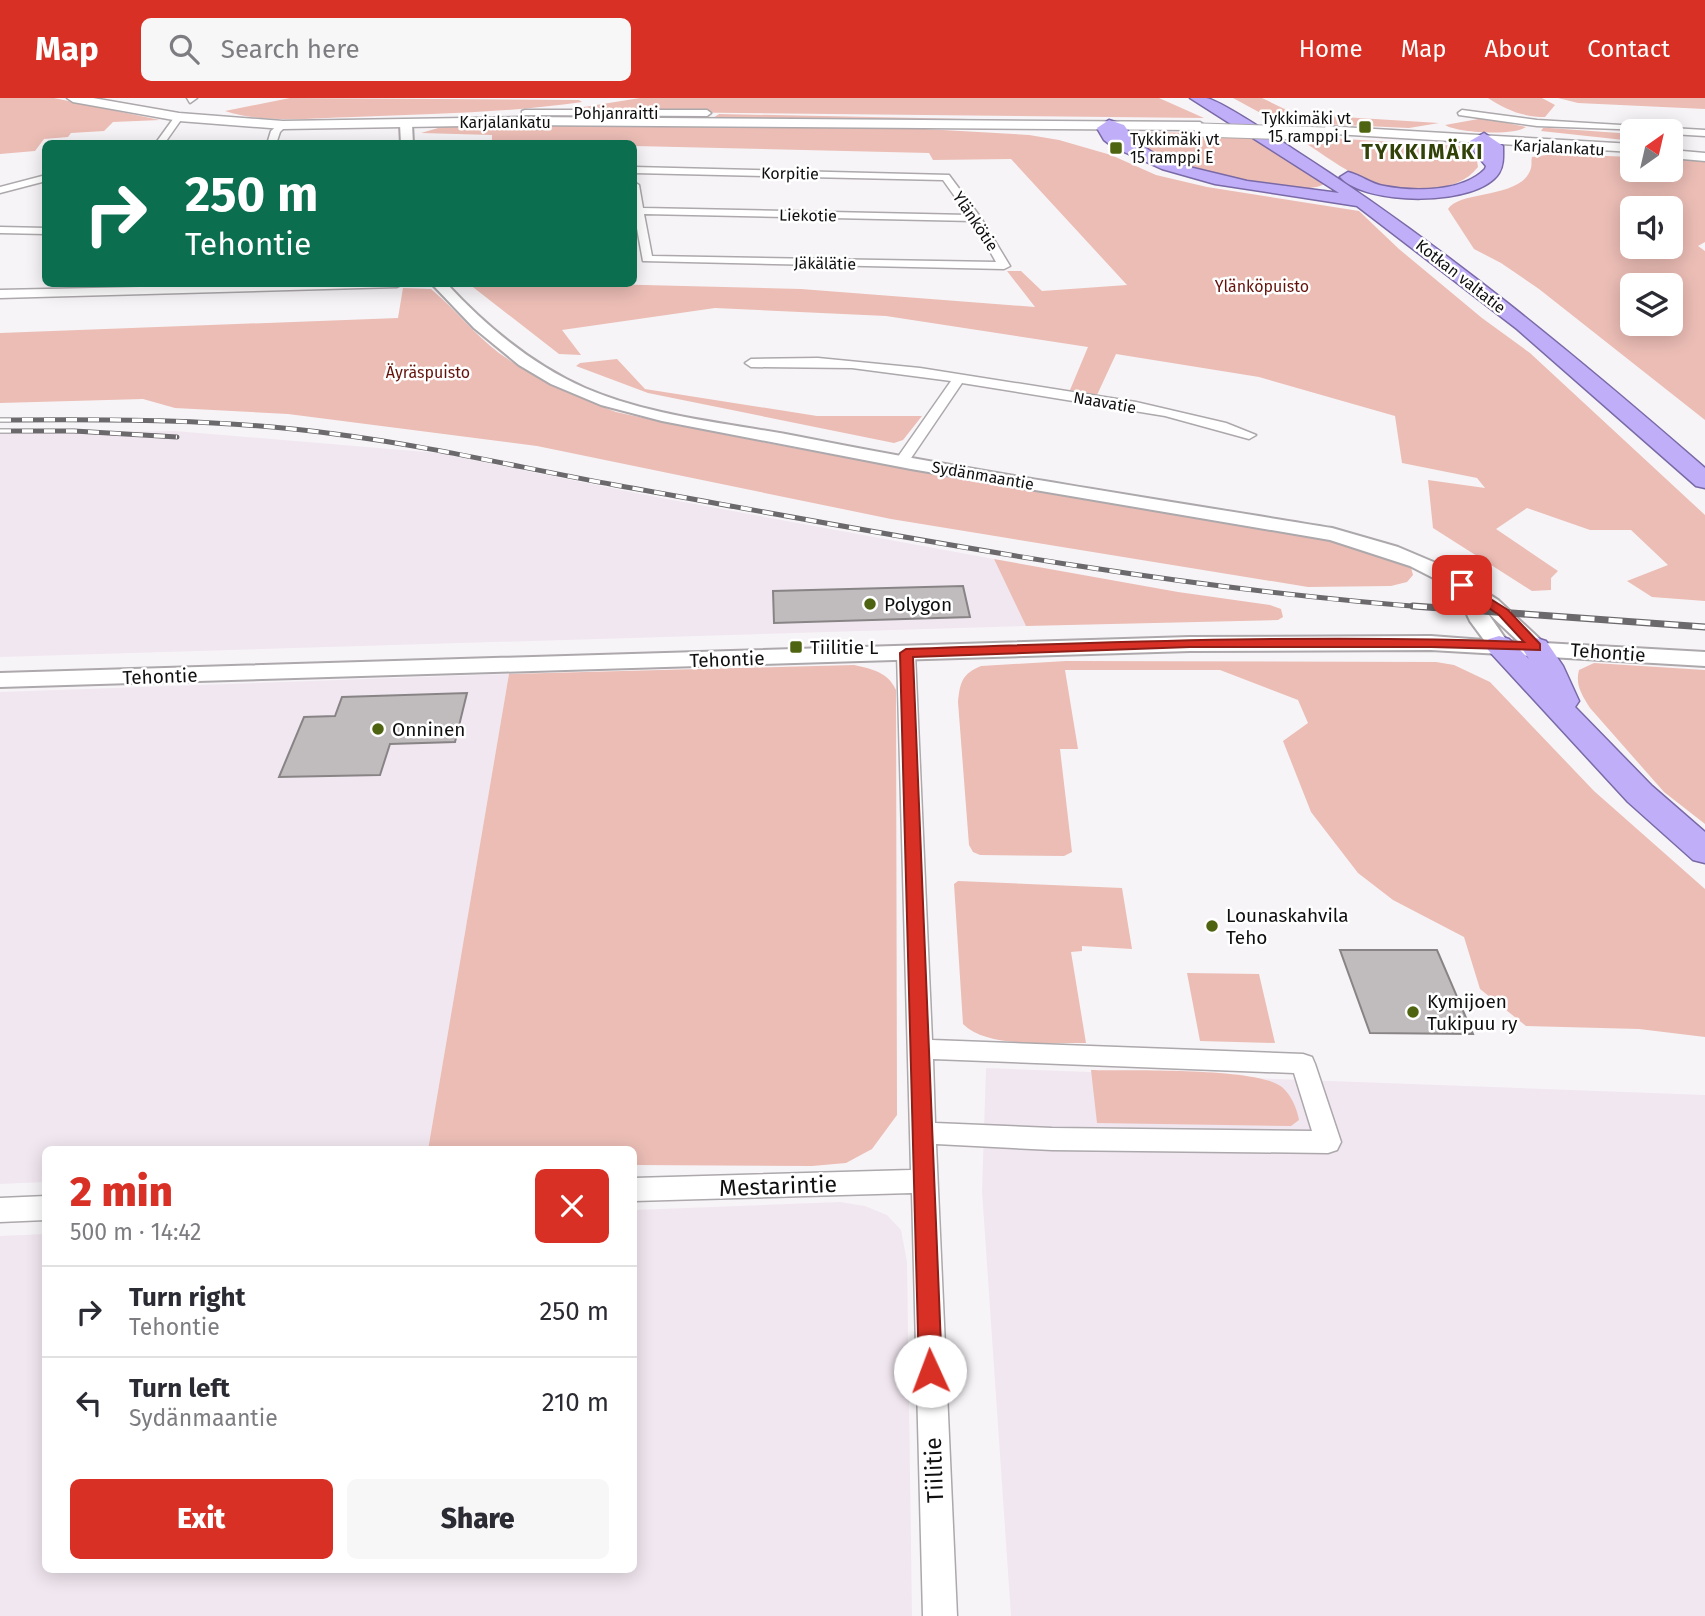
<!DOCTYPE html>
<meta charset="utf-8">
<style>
:root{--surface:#fff;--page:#f7f7f7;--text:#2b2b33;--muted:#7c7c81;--line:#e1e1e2;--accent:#d93025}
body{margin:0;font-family:"Fira Sans",sans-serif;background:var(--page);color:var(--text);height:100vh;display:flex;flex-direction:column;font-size:26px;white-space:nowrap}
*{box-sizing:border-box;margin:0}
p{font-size:23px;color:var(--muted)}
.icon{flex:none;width:38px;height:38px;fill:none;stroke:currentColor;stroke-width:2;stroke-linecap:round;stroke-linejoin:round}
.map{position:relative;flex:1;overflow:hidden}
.details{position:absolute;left:42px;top:1048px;width:595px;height:427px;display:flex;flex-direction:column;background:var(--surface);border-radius:10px;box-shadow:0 4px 18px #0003}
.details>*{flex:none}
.banner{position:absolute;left:42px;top:42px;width:595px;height:147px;border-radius:10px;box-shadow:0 4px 18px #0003;background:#0b6e4f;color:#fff;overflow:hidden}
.needle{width:46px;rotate:34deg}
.controls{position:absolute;left:1620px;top:21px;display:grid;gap:14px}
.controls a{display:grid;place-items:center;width:63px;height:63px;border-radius:10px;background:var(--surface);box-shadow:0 4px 18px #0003;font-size:35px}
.pin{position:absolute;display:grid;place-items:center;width:60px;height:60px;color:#fff;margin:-30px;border-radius:14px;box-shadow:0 4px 10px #0006}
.me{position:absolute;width:77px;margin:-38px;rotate:358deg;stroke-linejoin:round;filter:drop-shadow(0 0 5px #0008)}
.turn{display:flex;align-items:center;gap:24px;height:147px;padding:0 28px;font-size:32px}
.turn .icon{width:91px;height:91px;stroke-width:2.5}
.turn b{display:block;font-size:49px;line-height:60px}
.round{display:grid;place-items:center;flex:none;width:74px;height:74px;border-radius:10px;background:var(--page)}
.overview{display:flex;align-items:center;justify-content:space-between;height:119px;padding:0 28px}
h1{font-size:42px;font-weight:800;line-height:52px;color:var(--accent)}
.action{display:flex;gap:14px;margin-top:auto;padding:14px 28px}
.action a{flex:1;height:80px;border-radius:10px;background:var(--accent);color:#fff;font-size:28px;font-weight:800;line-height:80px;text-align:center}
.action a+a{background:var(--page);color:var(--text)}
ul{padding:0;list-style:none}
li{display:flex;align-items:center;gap:21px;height:91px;padding:0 28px;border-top:2px solid var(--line)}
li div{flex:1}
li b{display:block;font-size:26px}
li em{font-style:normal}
header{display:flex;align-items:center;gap:42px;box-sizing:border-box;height:98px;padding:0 35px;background:var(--accent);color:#fff}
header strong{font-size:33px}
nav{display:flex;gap:38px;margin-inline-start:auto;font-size:24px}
.search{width:490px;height:63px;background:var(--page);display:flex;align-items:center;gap:18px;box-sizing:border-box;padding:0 24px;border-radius:10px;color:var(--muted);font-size:26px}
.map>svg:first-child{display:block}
</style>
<header>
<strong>Map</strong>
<div class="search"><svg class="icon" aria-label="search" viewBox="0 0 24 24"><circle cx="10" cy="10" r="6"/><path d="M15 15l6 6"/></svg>Search here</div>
<nav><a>Home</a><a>Map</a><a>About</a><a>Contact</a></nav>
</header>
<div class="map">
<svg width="1705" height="1518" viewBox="0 0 1705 1518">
<rect width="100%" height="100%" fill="#f7f4f7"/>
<path fill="#f1e7f0" d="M175,333L438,355L651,398L994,461L1026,528L0,559V336Z
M509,576L428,1052H46L45,1084L0,1086V594Z
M986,970L1705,997V1518H1011L982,1093Z
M840,1104L865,1108L887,1117L901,1132L907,1164L912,1518H0V1138L45,1136L46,1472H634V1112Z"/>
<path fill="#ebbdb5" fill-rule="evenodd" d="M0,0H54L160,22L113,24L104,33L71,35L68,39L44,41L35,53L0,56Z
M290,0L579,2L582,4C506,15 430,16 353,19C312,20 264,26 225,13Z
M640,0H1159L1204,20L559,13Z
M1233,0H1262L1295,16L1439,25L1409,30L1277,24Z
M1488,0H1542L1555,7L1545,19C1523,19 1506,12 1488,0Z
M1558,0H1705V11L1578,5Z
M719,16L1068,23L713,20Z
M1484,20L1526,29C1514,38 1458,35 1445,27Z
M473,27L925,31L1029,37L1059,42L1111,57L1156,77L1207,89L1359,113L1399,151L1482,220L1530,255L1705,417V503L1652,499L1627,483L1668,467L1631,432H1590L1527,410L1496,431L1558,473L1551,480V492L1532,493L1433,430L1428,382L1485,390L1477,380L1402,365L1395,318L1259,279L1116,256L1097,297L1070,292L1088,249L886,218L715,210L562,232L581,257L559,256L469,186H604L801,191L1035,209L1007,173H1021L1042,193L1127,187L1011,61L933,62L929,55L634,48V46H492V37L421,35L445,28Z
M1549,30L1633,36V43L1541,33L1543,30Z
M1148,34L1245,36L1324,86C1300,103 1144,67 1134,39Z
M1295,38L1460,48L1476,56L1478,69C1467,83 1452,88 1435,90C1371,97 1346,71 1295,38Z
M1554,56L1633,59V72H1671V60L1705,62V144L1698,148L1705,153V322L1539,191L1501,165L1474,151L1448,111C1459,92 1523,101 1531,70C1532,66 1531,62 1532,59ZM1633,110H1671V149H1633ZM1633,187H1671V226H1633Z
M403,190L431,191C455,211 474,236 499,255C535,281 575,298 616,314C772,348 928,375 1085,401C1193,419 1308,428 1411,469L1413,477L1407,484L1391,488L1308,489L891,421L537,348L288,316L175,310L143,301L0,305V235L398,220Z
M617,261L645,291L817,318H922L903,342L894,345L648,295L576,268L580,265Z
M994,461L1178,494L1270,507L1281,511L1283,519L1278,522L1026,528Z
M1066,563L1436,564L1454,567L1490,584L1594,693L1705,791V939L1639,931L1526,928L1480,891L1464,839L1393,802L1358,775L1311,714L1283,643L1308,625L1298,602L1220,572H1065L1078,651H1060L1072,754L1064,758L980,757L973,754L969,747L958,604C960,584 962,576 981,568Z
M1594,565L1705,572V726L1664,694L1590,610C1582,597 1575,587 1579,572Z
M854,567C872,571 888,574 896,592L897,1017L872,1051L846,1065L812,1068L634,1067V1052H428L509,576Z
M958,783L1122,790L1132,851L1082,848V853L1071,854L1086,945C1051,944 988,951 963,926L954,786Z
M1187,875L1259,876L1275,945L1200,943Z
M1091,972C1129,973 1257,969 1282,989C1291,997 1297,1010 1299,1022L1291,1028L1097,1025Z"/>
<path fill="#c0bbbd" stroke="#888485" stroke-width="2" d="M963,488L970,519L774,525L773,493Z
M467,595L455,644L390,646L380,677L279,679L304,619L335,618L342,599Z
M1340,852H1437L1473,936L1370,935Z"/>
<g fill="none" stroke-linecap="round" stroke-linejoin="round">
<g stroke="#aca8ab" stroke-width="3">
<path id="minor" d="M187,0H197L190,5Z
M525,12H707L711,15L707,18L522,17V13Z
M1462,12L1537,22L1705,32V38L1671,36V33L1537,28L1459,17L1458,15Z
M176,17L183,19L164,46H155Z
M280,25L287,27L280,34L276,46H267L271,33Z
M634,69L949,77L981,120L1010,168L1004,171L643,163L634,114V84L639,87L643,110L968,117L943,82L634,75ZM644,116L973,123L996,164L652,158Z
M46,77V83L0,95V89Z
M0,129L46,130V136L0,135Z
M278,186H403L397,189L0,200V192Z
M818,260L920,270L1136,304L1226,325L1256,337L1249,341L1165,318L962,285L907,366L902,367L895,363L951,283L852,270L751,269L745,265L751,261Z
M906,550L915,555L932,942L1303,956L1312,959L1315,966L1341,1044L1337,1052L1328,1055L1052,1052L936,1046L957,1518H923L912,1095L634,1103V1080L911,1072L897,555ZM933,961L1294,975L1312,1033L1052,1030L935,1025Z
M46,1098V1122L0,1124V1100Z"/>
</g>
<g stroke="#aca8ab" stroke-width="4">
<path id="tertiary" d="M406,23L412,26L413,46H401L400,26Z
M432,186H447C486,228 531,266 585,290C652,319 729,325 801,339C977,374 1155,401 1332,430L1398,449L1450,471L1498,502L1544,545L1705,554V568L1431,552L1190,553L0,589V575L1190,539L1431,538L1484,542L1470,523L1455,491L1410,468L1330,442L911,371L662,323L601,307L551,286L519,267L474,230ZM1487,514L1519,544L1507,543Z"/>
</g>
<g stroke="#aca8ab" stroke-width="3">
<path id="secondary" d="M67,0H93L179,15L283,23L520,19L1200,24L1206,28L1200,32L520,27L283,31L179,23L73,4Z
M1323,28L1633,46V54L1318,35V29Z
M1671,52L1705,55V63L1671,60Z"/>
</g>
<g stroke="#7969a6" stroke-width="3">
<path id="trunk" d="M1190,0C1195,0 1201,0 1206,0C1222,3 1276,40 1293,51C1440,145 1574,256 1705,370V390L1696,388L1517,231L1357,108L1215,86L1162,71L1113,49L1104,42L1097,30L1109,22L1124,27L1135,43L1158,58L1189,69L1247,83L1339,95Z
M1484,35L1503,48C1503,57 1504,67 1499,75C1478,109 1365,108 1340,79L1348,74C1361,77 1371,86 1384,88C1414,94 1463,94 1485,71L1486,68L1471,50L1470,43Z
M1499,538L1509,541L1529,561L1521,549L1526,543L1536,540L1546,543L1563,568L1579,603L1575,609L1652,688L1705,734V765L1693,762L1628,704L1489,553L1484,547L1489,541Z"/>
</g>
<use href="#minor" fill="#fff" fill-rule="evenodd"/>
<use href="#tertiary" fill="#fff" fill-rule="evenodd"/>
<use href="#secondary" fill="#fff" fill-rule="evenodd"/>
<use href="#trunk" fill="#c0aef8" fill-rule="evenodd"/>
<g stroke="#6b696b" stroke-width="5">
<path id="rail-far1" d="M0,322C112,321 224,321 335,336C429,348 522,370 615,387C888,436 1160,490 1437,510
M0,333H74L177,339"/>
</g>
<g stroke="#6b696b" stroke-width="7">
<path id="rail" d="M1413,508L1705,529"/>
</g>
<use href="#rail-far1" stroke="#fff" stroke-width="3.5" stroke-dasharray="11" stroke-linecap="butt"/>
<use href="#rail" stroke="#fff" stroke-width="4.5" stroke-dasharray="14" stroke-linecap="butt"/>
<g stroke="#aca8ab" stroke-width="15" stroke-linecap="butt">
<path id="secondary-bridge" d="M1201,32L1325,36"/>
</g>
<use href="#secondary-bridge" stroke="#fff" stroke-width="13"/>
</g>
<path fill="#d93025" stroke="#8d1f18" stroke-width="2" d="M1462,483L1508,512L1540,546V552L1431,549H1190L913,559L942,1273L938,1281L930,1284L923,1281L919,1273L900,555L906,551C1112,544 1318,536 1524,544L1499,517L1458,489V484Z"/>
<g fill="#4e6411" stroke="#fff" stroke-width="2.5">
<rect x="1358" y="22" width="14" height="14" rx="3.5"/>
<rect x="1109" y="43" width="14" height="14" rx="3.5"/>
<circle cx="870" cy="506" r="7"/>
<rect x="789" y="542" width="14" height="14" rx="3.5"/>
<circle cx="378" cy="631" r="7"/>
<circle cx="1212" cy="828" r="7"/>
<circle cx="1413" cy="914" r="7"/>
</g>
<g text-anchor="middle" stroke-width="5" stroke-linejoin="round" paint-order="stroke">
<g font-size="16" fill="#100f10" stroke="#fff">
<text x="616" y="21">Pohjanraitti</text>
<text x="505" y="30">Karjalankatu</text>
<text transform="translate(1559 49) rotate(3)" y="6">Karjalankatu</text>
<text transform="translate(790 75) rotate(1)" y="6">Korpitie</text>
<text transform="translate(808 117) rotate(1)" y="6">Liekotie</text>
<text transform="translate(976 123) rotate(56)" y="6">Ylänkötie</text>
<text transform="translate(825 165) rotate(1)" y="6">Jäkälätie</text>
<text transform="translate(1461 178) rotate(38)" y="6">Kotkan valtatie</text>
<text transform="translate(1105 304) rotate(10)" y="6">Naavatie</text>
<text transform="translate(983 377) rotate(10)" y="6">Sydänmaantie</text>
</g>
<g font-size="16" fill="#100f10" stroke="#fff" text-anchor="end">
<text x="1351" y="26">Tykkimäki vt<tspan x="1351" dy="18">15 ramppi L</tspan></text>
<text x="1130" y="47" text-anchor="start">Tykkimäki vt<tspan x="1130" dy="18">15 ramppi E</tspan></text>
</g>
<g font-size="16" fill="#64130c" stroke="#fff">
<text x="1262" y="194">Ylänköpuisto</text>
<text x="428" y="280">Äyräspuisto</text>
</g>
<g font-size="19" fill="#100f10" stroke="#fff" text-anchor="start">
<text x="884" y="513">Polygon</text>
<text x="810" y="556">Tiilitie L</text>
<text x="392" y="638">Onninen</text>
<text x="1226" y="824">Lounaskahvila<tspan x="1226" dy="22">Teho</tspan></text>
<text x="1427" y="910">Kymijoen<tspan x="1427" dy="22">Tukipuu ry</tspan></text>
</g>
<g font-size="19" fill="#100f10" stroke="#fff">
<text transform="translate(1608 554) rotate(4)" y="7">Tehontie</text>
<text transform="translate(727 561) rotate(-2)" y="7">Tehontie</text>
<text transform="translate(160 578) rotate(-2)" y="7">Tehontie</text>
</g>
<g font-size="21" font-weight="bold" letter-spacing="2" fill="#314108" stroke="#fff">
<text x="1423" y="61">TYKKIMÄKI</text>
</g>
<g font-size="23" fill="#100f10" stroke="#fff">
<text transform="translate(778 1088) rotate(-2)" y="8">Mestarintie</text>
<text transform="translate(934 1372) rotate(-92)" y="8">Tiilitie</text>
</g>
</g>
</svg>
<div class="controls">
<a><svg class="needle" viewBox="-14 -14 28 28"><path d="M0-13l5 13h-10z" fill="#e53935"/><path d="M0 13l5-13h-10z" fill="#7c7c81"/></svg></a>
<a><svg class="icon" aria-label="sound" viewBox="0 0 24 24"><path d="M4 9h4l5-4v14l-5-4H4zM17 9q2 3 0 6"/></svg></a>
<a><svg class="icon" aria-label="layers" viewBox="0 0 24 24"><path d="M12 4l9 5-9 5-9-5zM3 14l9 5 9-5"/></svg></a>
</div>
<div class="pin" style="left:1462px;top:487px;background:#d93025"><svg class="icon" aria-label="arrive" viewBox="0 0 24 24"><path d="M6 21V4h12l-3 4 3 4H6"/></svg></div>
<svg class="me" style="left:930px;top:1273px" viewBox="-20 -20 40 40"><circle r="19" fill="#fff"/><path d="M0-13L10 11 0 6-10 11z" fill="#d93025"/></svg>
<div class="banner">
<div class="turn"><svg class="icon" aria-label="right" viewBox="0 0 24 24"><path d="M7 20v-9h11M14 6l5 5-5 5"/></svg><div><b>250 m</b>Tehontie</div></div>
</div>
<section class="details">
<div class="overview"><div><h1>2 min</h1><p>500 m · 14:42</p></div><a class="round" style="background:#d93025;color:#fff"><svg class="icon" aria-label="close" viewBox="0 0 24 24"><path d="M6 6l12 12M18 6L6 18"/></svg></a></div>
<ul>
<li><svg class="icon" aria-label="right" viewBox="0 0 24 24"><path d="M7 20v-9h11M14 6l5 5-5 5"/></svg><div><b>Turn right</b><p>Tehontie</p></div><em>250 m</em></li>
<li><svg class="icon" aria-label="left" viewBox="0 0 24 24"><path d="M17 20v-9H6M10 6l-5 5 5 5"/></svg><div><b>Turn left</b><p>Sydänmaantie</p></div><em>210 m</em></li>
</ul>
<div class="action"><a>Exit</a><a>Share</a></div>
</section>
</div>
